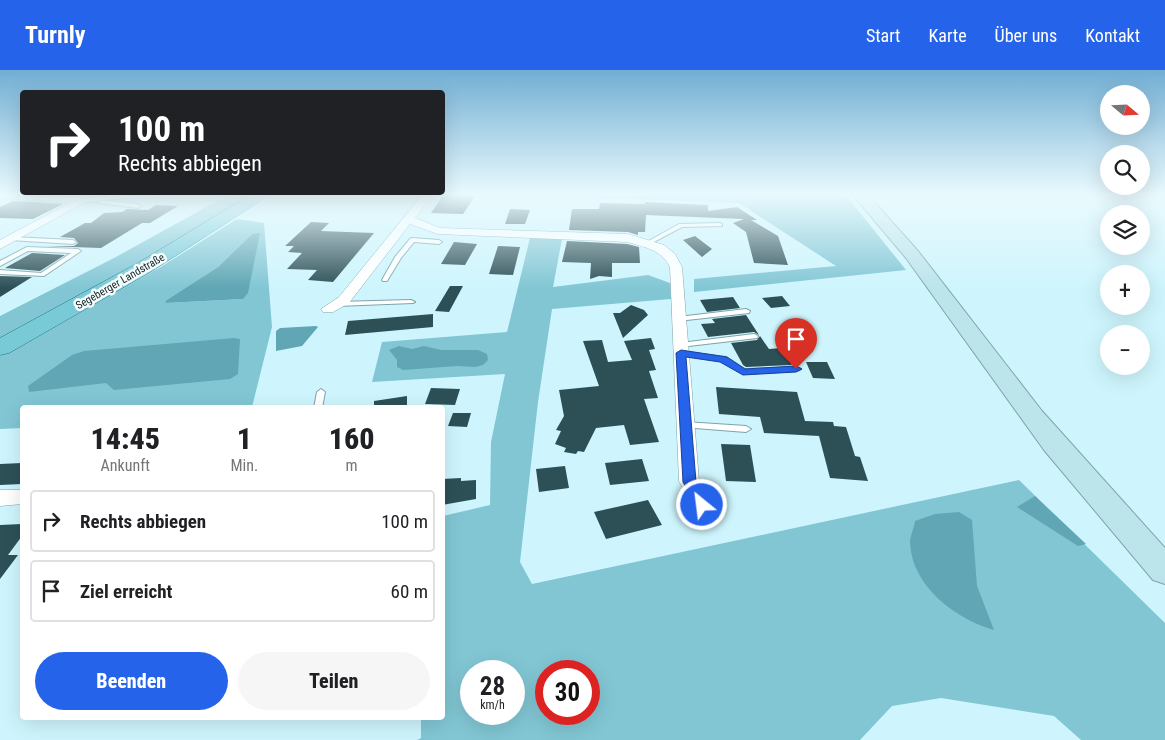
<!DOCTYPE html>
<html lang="de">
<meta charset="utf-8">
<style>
:root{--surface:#fff;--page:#f6f6f6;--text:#202124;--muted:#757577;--line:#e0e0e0;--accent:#2563eb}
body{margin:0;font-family:"Roboto Condensed",sans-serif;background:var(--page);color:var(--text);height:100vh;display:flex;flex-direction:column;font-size:19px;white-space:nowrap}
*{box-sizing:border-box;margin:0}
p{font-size:16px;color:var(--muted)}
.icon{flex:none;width:28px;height:28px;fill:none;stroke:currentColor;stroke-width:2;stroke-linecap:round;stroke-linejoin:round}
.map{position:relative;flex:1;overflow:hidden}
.drawer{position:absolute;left:20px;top:335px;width:425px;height:315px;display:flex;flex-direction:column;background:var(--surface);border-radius:5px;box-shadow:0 5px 20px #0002}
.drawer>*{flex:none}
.top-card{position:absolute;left:20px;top:20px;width:425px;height:105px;border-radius:5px;box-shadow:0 5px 20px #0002;background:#202124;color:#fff;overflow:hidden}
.needle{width:32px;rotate:109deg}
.tools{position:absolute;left:1100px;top:15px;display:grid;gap:10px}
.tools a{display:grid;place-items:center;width:50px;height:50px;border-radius:50%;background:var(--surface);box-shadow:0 5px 20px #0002;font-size:25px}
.speed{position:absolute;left:460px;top:590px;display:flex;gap:10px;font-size:25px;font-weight:700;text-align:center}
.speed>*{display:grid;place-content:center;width:65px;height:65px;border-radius:50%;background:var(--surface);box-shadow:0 5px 20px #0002;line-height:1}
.speed small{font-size:12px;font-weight:400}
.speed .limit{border:8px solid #d22;background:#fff;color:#111}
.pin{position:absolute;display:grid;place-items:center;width:42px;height:42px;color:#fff;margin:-51px -21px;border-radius:50% 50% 50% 0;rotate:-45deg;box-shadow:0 0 5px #0007}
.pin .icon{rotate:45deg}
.me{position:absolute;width:55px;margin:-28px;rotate:331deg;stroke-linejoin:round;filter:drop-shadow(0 0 4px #0008)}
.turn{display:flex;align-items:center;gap:18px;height:105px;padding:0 15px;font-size:22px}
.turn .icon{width:65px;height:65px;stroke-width:2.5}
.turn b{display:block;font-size:35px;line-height:42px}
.eta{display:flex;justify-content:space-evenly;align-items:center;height:85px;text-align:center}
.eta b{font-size:30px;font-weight:800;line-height:35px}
.action{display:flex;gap:10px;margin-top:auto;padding:10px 15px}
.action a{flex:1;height:58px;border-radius:30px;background:var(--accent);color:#fff;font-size:20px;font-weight:800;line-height:58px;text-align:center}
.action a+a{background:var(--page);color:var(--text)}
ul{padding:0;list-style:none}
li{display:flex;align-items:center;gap:15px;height:62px;margin:0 10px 8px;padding:0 5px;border:2px solid var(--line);border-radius:5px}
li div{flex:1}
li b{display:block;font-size:19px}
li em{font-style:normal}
header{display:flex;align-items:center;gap:30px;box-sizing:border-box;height:70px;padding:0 25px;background:var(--accent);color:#fff}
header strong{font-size:24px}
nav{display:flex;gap:28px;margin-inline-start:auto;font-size:18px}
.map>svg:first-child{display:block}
</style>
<header>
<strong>Turnly</strong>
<nav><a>Start</a><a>Karte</a><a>Über uns</a><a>Kontakt</a></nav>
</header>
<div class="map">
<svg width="1165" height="670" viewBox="0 0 1165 670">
<rect width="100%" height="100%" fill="#cef5fd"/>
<path fill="#82c6d4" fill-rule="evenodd" d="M230,124H252C172,178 85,222 0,268V246L114,188Z
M509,124H845L906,200L694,222V209L836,196L739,133Z
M237,149L264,153L272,257L252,337L22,338V358L0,359V276L14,280L159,198ZM252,164L243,229L166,233L165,231L218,197Z
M530,168L562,169L553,217L648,205L670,213L671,229L552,239L538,332L520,492L532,514L1019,410L1165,553V670H1081L1054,646L941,628L892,636L860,670H417L421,668V648H442L443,446L490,435L491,372L505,304L372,312L382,272L507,262ZM471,601H514V644H471ZM546,601H589V644H546Z"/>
<path fill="#60a6b4" d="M260,163L248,223L243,229L166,233L165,231L218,197L252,164Z
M316,256L318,257L302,276L276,281V261L280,258Z
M234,268L240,269L238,304L230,309L114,320L106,313L29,322L28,316L72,285L84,281Z
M399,276L412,279L424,276L441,280H478L487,284L488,290L483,295L475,297L457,296L403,300L397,297V290L389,280Z
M1035,426L1086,474L1078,476L1017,437Z
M959,442L972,450L977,516L994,560C956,549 912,517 910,473C910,466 914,458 915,451L935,444Z"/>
<path fill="#2d5057" d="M444,124H466L475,126L463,144L431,143Z
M13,131L63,134L33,149L0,148V137Z
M645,132L708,135V141L737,137L757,150H751L778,166L788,195L754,193L746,162L733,153L744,149L646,145L645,162H638V165L628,162L569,160L572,139H599L600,133L645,134Z
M156,135L178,136L150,153H142L101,178L45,176H74L78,173L74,168L60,167L85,153H91L104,143L122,142L127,139L148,140Z
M510,139L530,140L525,154H505Z
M311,152L329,153L321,161L374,163L333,212L308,210L317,200L287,199L302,183L288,182L294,176H285Z
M695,166L712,179L702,187L683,170Z
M567,171L627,174L639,177L640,193H612V207L599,206L590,209L591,193L562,192Z
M454,172L477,174L465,195L441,194Z
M498,176L520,177L513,205L489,204Z
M32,183L65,185L40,201L5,198Z
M0,206L32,207L0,227Z
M450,216H463L449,242L435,241Z
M782,226L790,236L771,238L762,228Z
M733,227L740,238L707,242L700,230Z
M631,235L644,240L648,245L623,268L613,243H620Z
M433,244V257L345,265L348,251Z
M746,245L759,265L754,262L708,267L701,254L715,253L712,249Z
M760,266L769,279L782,278L792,295L746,297L743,295L731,273L757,270Z
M651,268L655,279L649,280L656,300L649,301L658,328L644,329L659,372L630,375L624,355L596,358L584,382L578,381L576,384L564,382L566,378L555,374L561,361L556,360L564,346L559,320L599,316L583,271L602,270L608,292L632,290L624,271Z
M806,292H827L835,309L813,308Z
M716,317L797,322L805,351L833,352L834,356L846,357L855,386L860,387L868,411L830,408L819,366L764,363L760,347L719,344Z
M431,318L460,319L455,335L425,334Z
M407,326V338H374V331Z
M453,343H471L467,357L448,356Z
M721,374L750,375L756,412L726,411Z
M642,389L649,411L610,415L605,393Z
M22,393V414L0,415V394Z
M565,396L569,418L539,422L536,399Z
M461,408V411L476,410V429L442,435V409Z
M648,430L662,455L606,469L594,442Z
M22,454V466L8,485H18L0,509V455Z"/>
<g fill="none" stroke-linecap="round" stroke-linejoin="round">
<g stroke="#7ea4ab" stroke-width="2">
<path id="lane" d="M146,124L160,125L157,127L113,129L82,133L79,131L82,129L113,125Z
M100,130L138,134L141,136L138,138L98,133L97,132Z
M720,153L722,154V156L682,157L650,174L645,173L679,154Z
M12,167L73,170L76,172L73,174L10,170L9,169Z
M412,168L439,170L442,172L439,174L414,172L401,188L387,211H383L382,210L395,187L410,169Z
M27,177L78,179L81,181L44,206L0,204V200L41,203L71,183L28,181L0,196V191Z
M411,230L415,232L413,233L337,236L333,234L337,232Z
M746,239L750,241L749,243L678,251L674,249L678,247Z
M754,264L758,266L757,268L680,277L676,275L680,273Z
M678,281L726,287L745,299L797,297L801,299L797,301L743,304L721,291L681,285L677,283Z
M321,319L325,322L322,338H314L317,322Z
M685,352L746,356L751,359L746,362L682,357L680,355L682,353Z"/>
</g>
<g stroke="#7ea4ab" stroke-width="1">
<path id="street" d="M0,124L82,128L87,131L0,179V170L70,133L0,128Z
M423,124H433L415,148L440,158L628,164L664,175L675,184L682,197L699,411L720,447L717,453L709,455L701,453L679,411L670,197C661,179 644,177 627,172L438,164L410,154L349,233L333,242H323L321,239L339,227Z
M0,420H22V434L0,436Z"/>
</g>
<g stroke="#7ea4ab" stroke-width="2">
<path id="secondary" d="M852,124H867L918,181L1042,341L1165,478V514L1153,510L1044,380L906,188Z"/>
</g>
<g stroke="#1a7787" stroke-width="1">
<path id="primary" d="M252,124H271L152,201L9,283L0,285V268L138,193Z"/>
</g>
<use href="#lane" fill="#fff" fill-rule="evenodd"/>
<use href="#street" fill="#fff" fill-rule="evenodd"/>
<use href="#secondary" fill="#bce4eb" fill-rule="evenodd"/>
<use href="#primary" fill="#79cad7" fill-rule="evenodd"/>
</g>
<linearGradient id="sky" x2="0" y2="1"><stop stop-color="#71aed3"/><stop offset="0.57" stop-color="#e9fafe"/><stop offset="1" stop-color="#e9fafe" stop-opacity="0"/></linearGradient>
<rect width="1165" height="218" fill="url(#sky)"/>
<path fill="#2563eb" stroke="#184099" d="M681,280L727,287L745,299L796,296L802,299L796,302L743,305L720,292L686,287L696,412L709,435L702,440L698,439L683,412L676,283Z"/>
<g text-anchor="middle" stroke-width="5" stroke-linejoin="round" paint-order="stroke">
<g font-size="11" fill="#122124" stroke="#f4fcfd">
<text transform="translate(120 211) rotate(-30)" y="4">Segeberger Landstraße</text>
</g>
</g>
</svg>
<div class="tools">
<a><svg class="needle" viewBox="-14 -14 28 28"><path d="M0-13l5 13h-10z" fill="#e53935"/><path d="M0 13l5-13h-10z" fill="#757577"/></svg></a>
<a><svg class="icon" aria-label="search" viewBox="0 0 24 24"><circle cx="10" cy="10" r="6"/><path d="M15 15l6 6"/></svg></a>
<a><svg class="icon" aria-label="layers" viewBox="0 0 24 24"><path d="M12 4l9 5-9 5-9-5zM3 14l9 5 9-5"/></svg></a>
<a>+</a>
<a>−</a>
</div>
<div class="speed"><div>28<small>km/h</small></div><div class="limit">30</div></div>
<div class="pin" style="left:796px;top:299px;background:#d93025"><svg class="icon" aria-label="arrive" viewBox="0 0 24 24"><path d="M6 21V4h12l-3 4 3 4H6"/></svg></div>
<svg class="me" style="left:702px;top:435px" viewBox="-20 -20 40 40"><circle r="17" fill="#2563eb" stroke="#fff" stroke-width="3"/><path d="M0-11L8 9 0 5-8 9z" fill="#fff"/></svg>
<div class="top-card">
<div class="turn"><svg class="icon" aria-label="right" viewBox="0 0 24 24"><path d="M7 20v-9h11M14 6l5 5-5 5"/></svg><div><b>100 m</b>Rechts abbiegen</div></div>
</div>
<section class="drawer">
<div class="eta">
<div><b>14:45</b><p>Ankunft</p></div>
<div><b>1</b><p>Min.</p></div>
<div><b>160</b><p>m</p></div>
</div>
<ul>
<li><svg class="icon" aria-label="right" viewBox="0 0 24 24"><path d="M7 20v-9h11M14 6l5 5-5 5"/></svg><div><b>Rechts abbiegen</b></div><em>100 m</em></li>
<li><svg class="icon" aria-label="arrive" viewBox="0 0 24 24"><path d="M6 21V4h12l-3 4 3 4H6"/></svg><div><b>Ziel erreicht</b></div><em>60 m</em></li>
</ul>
<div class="action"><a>Beenden</a><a>Teilen</a></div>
</section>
</div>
